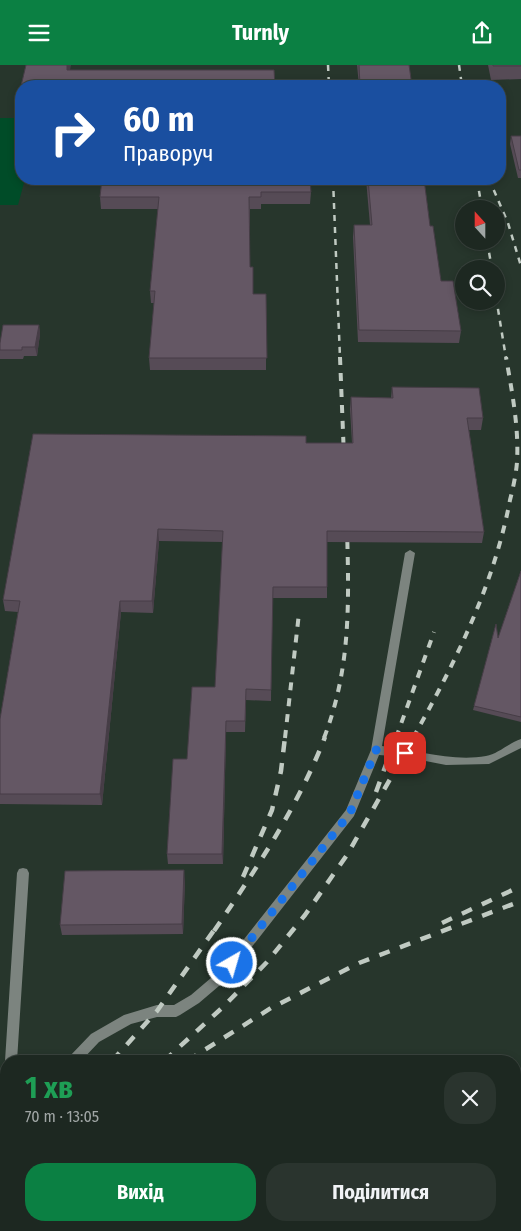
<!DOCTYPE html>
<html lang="uk">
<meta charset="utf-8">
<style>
:root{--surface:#1d2821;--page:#2a342e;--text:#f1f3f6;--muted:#a0a6a5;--line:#3b443f;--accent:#0b8043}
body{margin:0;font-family:"Fira Sans Condensed",sans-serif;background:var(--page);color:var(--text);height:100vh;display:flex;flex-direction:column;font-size:19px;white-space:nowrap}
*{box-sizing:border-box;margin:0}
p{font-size:16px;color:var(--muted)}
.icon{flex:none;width:28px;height:28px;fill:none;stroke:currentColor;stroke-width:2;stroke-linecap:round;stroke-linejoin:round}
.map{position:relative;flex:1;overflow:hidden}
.drawer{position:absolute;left:0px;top:990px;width:521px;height:176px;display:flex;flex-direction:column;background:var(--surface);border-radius:20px 20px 0 0;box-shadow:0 2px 8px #0003,0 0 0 1px var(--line)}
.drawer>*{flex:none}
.hud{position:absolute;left:15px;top:15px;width:491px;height:105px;border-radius:20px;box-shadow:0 2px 8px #0003,0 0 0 1px var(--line);background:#1a4fa0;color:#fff;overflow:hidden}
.needle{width:32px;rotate:339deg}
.buttons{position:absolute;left:455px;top:135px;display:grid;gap:10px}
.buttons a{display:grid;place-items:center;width:50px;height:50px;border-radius:50%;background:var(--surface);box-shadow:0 2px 8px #0003,0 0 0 1px var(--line);font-size:25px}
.pin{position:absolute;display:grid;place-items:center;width:42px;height:42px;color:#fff;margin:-21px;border-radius:10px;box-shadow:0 2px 8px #0006}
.me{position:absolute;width:55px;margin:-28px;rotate:38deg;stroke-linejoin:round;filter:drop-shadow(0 0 4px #0008)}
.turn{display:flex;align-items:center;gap:18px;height:105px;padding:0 25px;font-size:22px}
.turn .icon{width:65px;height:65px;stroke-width:2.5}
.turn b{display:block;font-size:35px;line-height:42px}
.round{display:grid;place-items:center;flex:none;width:52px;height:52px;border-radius:20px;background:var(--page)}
.headline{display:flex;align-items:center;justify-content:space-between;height:85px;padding:0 25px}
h1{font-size:30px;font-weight:700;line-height:38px;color:#1e9e55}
.action{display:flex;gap:10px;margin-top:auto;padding:10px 25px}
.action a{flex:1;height:58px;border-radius:20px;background:var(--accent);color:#fff;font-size:20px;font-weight:700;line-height:58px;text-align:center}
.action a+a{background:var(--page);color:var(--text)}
header{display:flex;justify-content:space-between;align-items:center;height:65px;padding:0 25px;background:var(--accent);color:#fff;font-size:22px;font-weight:700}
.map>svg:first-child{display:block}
</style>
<header><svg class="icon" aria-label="menu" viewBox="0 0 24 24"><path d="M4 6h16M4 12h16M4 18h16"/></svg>Turnly<svg class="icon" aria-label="share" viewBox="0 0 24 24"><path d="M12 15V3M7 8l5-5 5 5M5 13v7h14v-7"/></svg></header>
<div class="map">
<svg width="521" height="1166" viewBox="0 0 521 1166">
<rect width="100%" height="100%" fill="#27362c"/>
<path fill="#004c28" d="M0,53H21V114H25L18,140H0Z"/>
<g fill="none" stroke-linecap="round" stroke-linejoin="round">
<path fill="#7c847f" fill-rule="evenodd" d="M410,485L415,488L382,681C416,685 452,697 486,691C498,689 509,678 521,674V683L489,699L446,700L405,692L379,690L354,751L226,915L199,938L180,950L176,952H157L131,959L99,977L81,996H67L69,992L91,969L124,950L157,940H174L191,930L218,907L346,745L371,685L405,488Z
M23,803L27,804L29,808L17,996H6V1000L5,996L17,808L19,804Z
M521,1046V1058L515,1059V1047Z
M6,1062V1079L0,1083V1066Z
M77,1160H102L100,1165L97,1166H72L74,1161Z"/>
<path stroke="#c0cac2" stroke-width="2.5" stroke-dasharray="6 6" stroke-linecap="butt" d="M328,0L329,21
M459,0L462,21
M333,114L340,293
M477,114L482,144
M489,114L508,158L521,201
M487,176L492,204
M496,232L506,293"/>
<path stroke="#c0cac2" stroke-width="4" stroke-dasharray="8 8" stroke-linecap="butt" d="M340,292L344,392
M285,673L299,548
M324,673C351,603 349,537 347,464
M396,673L434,567
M413,673C455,598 494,520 510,435C513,423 516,410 517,397C519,362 512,327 506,292"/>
<path stroke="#c0cac2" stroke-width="4.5" stroke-dasharray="11 11" stroke-linecap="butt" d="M376,727L396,672
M243,812L272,745L281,706L285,672
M442,858L521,821
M214,866C256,804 298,742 325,672
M112,996L157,946L217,861
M164,996L223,942L267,897L305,850L347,790L414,672
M187,996L271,943L359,898L521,836
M515,1077L521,1067
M0,1122L6,1115
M0,1140L6,1134
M465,1166L469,1160"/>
</g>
<path fill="#564b56" d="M357,0H409L412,21H359Z
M488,0H521V14L491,15Z
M511,71H521V113H518L510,79Z
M102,114L311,127L310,139H261V144H250V202L253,229H266V305H150L149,293L154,238H151L150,226L158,144H101L100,132Z
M366,114H424L430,161L441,216L461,266L459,278L358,277L353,172L354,160H370Z
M39,260L40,269L37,291H24L23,294H0V278Z
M392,322L483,353L481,365H469L484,467L482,478L327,477V533H272L271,636L246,635L245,667H226L223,799H168L167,789L187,694L215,622L223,477L159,476L153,548L121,547L102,740L0,739V654L18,547L5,546L3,535L306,378H352L350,344L351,332L391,333Z
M521,506V657L473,645L496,559L498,573Z
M185,816L183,869L62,870L60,860Z"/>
<path fill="#463d46" d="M67,0H71L68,16L67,5Z
M39,260L40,269L37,291L35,282Z
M158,464L159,476L153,548L152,536Z
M120,536L121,547L102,740L100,729Z
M226,656V667L223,799L222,789Z
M184,805L185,816L183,869L182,859Z"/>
<path fill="#645764" stroke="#463d46" d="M26,0H67V5H274L275,21H21Z
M359,0H409L412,21H360Z
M493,0H521V1H493Z
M511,71H521V105H519Z
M102,114H310L311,127H261V132H249L250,202H253V229H266L267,293H149L155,226H150L159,132H100Z
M368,114H424L430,161H433L441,216H453L461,266L359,265L354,160H372Z
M3,260H39L35,282H22V285H0V278Z
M392,322L479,323L483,353H467L484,467L327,466V522H273L271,625L246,624L245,656H226L222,789H167L173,694H187L192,622H215L223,466L158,464L152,536H120L100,729H0V654L20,536L3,535L33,369L306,371V378H353L351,332L393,333Z
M521,506V652L474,641L496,559L498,573Z
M184,805L182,859L60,860L65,806Z"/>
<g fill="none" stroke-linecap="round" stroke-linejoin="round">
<path stroke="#1a73e8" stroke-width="9" stroke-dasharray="0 16.2" d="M232,898L350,748L376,685L405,688"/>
</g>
</svg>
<div class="buttons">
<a><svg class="needle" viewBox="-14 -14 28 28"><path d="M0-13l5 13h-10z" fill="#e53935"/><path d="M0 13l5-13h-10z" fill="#a0a6a5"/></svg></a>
<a><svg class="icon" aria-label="search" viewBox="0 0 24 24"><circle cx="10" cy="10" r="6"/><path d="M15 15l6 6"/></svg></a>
</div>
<div class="pin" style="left:405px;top:688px;background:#d93025"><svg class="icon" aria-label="arrive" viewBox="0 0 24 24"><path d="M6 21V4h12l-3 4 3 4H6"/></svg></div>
<svg class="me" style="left:232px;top:898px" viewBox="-20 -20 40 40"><circle r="17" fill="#1a73e8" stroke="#fff" stroke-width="3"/><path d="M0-11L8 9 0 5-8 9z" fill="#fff"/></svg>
<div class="hud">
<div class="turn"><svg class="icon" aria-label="right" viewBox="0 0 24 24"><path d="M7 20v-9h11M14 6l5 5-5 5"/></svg><div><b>60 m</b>Праворуч</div></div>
</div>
<section class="drawer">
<div class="headline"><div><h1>1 хв</h1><p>70 m · 13:05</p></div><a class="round"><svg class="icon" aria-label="close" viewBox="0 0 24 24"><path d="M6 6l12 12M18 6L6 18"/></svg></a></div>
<div class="action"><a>Вихід</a><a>Поділитися</a></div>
</section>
</div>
